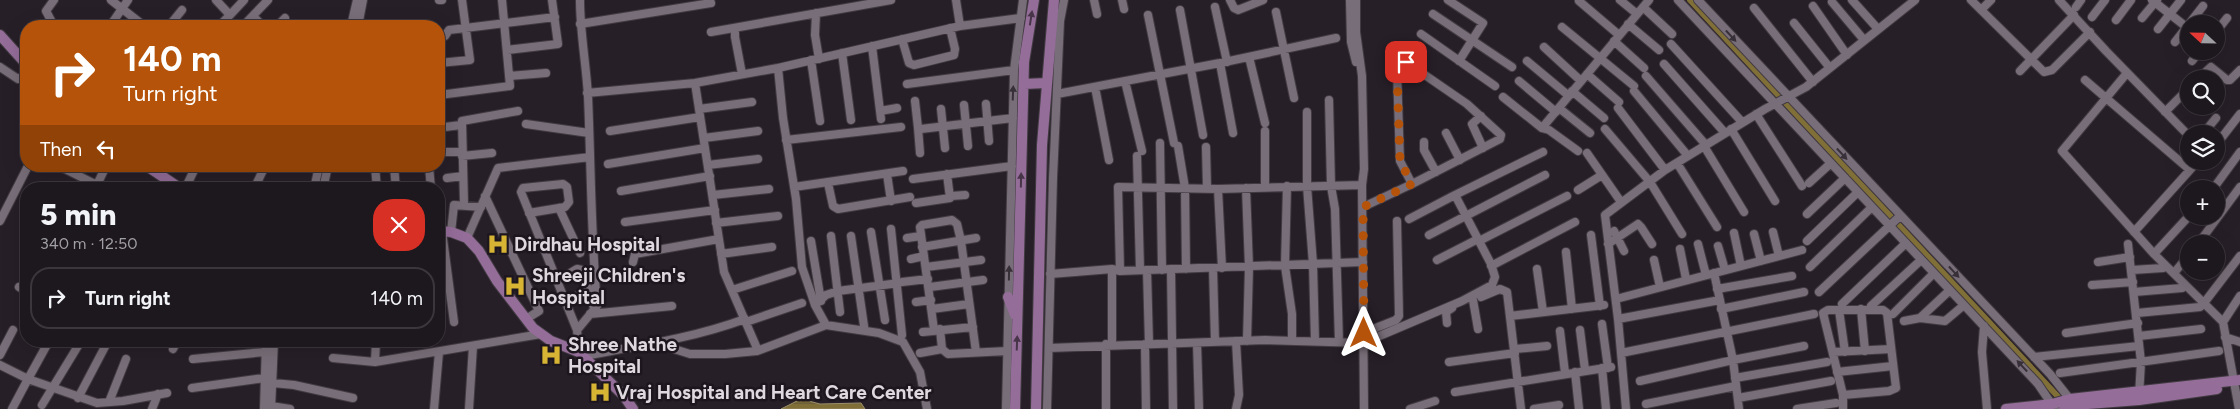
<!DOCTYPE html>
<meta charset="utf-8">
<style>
:root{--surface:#1d171e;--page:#252027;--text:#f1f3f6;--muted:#a09fa4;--line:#3b363c}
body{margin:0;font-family:Figtree,sans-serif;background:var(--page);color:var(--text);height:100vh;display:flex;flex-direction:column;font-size:19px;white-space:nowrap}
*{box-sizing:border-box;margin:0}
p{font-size:16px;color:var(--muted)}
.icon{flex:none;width:28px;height:28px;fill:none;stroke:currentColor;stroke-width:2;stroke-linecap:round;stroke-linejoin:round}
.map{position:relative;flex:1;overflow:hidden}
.sheet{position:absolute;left:20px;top:182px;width:425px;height:165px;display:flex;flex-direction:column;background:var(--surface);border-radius:20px;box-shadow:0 5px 20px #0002,0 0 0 1px var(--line)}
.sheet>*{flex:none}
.hud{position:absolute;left:20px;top:20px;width:425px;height:152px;border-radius:20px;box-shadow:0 5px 20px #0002,0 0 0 1px var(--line);background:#b45309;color:#fff;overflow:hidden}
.needle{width:32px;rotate:292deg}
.buttons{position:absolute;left:2180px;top:15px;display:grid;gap:10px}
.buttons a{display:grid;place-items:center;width:45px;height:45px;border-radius:50%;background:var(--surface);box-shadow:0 5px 20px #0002,0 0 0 1px var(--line);font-size:25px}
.pin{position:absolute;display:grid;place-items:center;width:42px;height:42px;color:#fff;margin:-21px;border-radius:10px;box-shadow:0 2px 8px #0006}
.me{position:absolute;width:55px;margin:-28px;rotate:0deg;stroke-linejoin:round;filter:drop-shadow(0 0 4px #0008)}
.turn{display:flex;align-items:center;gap:18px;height:105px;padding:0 20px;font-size:22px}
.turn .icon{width:65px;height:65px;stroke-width:2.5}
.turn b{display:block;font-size:35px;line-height:42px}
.then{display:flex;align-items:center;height:48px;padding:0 20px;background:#0003;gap:10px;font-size:19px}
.round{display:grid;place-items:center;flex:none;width:52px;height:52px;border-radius:20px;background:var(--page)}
.headline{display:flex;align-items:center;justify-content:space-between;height:85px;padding:0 20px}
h1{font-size:30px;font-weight:800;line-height:38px}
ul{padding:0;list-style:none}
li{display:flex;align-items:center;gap:15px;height:62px;margin:0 10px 8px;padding:0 10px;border:2px solid var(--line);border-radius:20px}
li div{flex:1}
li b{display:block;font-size:19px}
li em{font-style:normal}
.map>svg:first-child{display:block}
</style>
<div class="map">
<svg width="2240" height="409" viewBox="0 0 2240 409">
<defs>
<pattern id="water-rules" width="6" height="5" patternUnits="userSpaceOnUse" patternTransform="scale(1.25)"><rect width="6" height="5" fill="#806f37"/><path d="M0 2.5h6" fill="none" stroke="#655a3c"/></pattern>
</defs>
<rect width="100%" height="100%" fill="#271f28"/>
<path fill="url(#water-rules)" stroke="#9c8f69" d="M801,399L820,404L861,403L865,409H781Z"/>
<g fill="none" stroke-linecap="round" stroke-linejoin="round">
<path stroke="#806f37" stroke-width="6" d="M1690,0L2063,402"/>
<g stroke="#423b42" stroke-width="10">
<path id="minor" d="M111,0L143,25
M216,0L230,15L219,26
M439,0H442
M956,0L960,26
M1094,0L1097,14
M1122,0L1124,9
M1230,0L1234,8L1238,10L1263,0
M1350,0L1351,42L1356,62
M1356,0V32L1362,76L1364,169L1362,185L1364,409
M1448,0L1483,23L1459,61
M1620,0L1637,14
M1678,0L2038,384L2055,409
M1698,0L2050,374L2073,403
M1852,0L1878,29
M1971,0L2044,72L2052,70L2090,32
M2059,0L2106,51L2189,136
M2152,0L2189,29
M1579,1L1619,35
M1832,2L1864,40
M1813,6L1847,55
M1215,7L1227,62
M1643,7L1672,34
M2076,7L2081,0
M1754,8L1813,82
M1180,10L1203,135
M1981,10L1991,0
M1276,12L1294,98
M816,13L815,35L819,59
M1433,14L1512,67
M230,15L244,0
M1148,15L1174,143
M253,16L263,26
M2092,17L2105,0
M2142,18L2157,0
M2116,20L2131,0
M1794,23L1830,68
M424,24V26
M580,24L711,3
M1628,24L1659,50
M2189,24L2203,6
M54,26L46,11L54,0
M110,26L128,0
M169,26L182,10
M243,26L268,0
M277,26L285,18
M351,26L357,0
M358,26L363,0
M1562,27L1634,86
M735,29V37L742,74
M2158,29L2181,0
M711,32L891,0
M2216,32L2227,18
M1421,34L1495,86
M439,36H445L449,30L555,17
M902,39L909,63L914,65L954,55L955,49L950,28
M1614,41L1644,68
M2175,42L2189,24
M1671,44L1742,122
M872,46L881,119
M1544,47L1581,81
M507,50L558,44L552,0
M842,53L851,120
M1249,57L1265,123
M811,60L820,121
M1527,61L1569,96
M2192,61L2200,51
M439,63L470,60L462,0
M1220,63L1233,133
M1664,64L1725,133
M0,67L18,79L26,76
M778,68L783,118L796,199L802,267L815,305L826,325
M2020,71L2074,15
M2127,73L2062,151L2154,254L2223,322L2239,409
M1587,74L1619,102
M509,76L546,73
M1646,76L1706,145
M2198,79L2211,67L2227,80H2230L2240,70
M2085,80L2190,170
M1125,81L1142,151
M1519,81L1556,112
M695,83L724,272L756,346
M907,84L1014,70
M1095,87L1109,160
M1572,91L1604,118
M1634,91L1688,156
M587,93L695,83L778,68L960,26L1021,18
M1057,94L1220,63L1336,38
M439,95L510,86L502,0
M1503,97L1542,128L1549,130L1578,151
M1329,100L1331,186L1335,209L1339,342
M915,101L918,128L921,129L1013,118
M986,104L989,141
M964,105L968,146
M1559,108L1590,133
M1618,108L1665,170
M699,109L752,102
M941,109L945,148
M880,111L897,108
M1307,112V186L1313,264L1315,341
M2165,112L2189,88
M1756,114L1802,186
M1481,116L1472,124L1483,148
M526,124L589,133
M445,127L461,125
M918,128L920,153
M1542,128L1649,0
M1605,129L1650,182L1682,234
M1731,129L1775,201
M610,131L700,117
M1446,133L1460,160
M2203,134L2216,118
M704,138L758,131
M786,140L901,127
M1424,142V150L1436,172
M1160,143L1162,270
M2216,145L2240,114
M1178,146L1185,188L1186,269
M1704,146L1744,212
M1206,147L1207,188
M446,152H462
M1587,153L1621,202
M462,156L492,153
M1137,156L1140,270
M1677,163L1717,227
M608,164L705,148
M708,165L758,159
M59,166L97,185
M375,166L377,189
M394,166L396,189
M429,166L431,189
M887,174L891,201
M447,178L463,176
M913,179L1012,166
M828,183L833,206L838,209L910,197
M1809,183L1831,163
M1287,186L1285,266L1292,314V341
M794,187L903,171
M1265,187V131
M1246,188L1249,267L1247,341
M95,189L106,166
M166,189L170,182
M185,189L196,166
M254,189L265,166
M314,189L319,166
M323,189L328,166
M1218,189L1222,268
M2213,189L2240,152
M1578,190L1602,175
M621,191L710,176
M713,195L769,189
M485,196L539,311L526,319
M951,196L965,195
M916,203L950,198L947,174
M464,204L462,121L518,111
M1363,207L1412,184L1500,139L1501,135L1467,104L1406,62C1399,62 1398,66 1397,71L1400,161L1412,184
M559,208L580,253
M529,213L565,207L569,202L567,187L563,184L523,188L521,192L577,330
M1807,214L1845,178
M1409,219L1455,195
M0,221L28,166
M625,222L715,210
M716,223L778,216
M891,229L902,335
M442,231L454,322
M1614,231L1624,251
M451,232L454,205L481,207
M871,232L885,320
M1773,232L1779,256
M2134,232L2198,161
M1734,233L1741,266
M1754,234L1761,261
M1429,235L1545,175
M1591,235L1600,306
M831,236L840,312
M851,236L864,326
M467,238L498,168L590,157
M907,238L921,236
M811,241L821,301
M1479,241L1567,196
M1807,241L1858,192
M1608,244L1638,224L1641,227L1652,244
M1698,244L1706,275
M2128,244L2141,362L2139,396
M2198,244L2240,187
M1718,246L1725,270
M922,247L976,238
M1680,249L1686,279
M1566,252L1572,309
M721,254L772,247
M2154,254L2189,216
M911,259L924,256
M1437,260L1478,239
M1654,260L1660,287
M633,262L635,254L719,239
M2098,262L2130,257
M1491,266L1575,222
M926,267L981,260
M1810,267L1872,207
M1213,268L1215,342
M1171,269L1173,409
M1537,269L1543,312
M1147,270L1149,344
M2132,270L2163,268
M1120,271L1363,262
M1714,273L1733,360L1739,409
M2174,273L2189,255
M1050,274L1112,269
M557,281L577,269L582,270L594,308
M902,282L928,279
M2092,285L2133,282
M19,287L26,291
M930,287L983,280
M1717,289L1792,276
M732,290L792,271
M1819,292L1900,216
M2134,292L2182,288
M1481,297L1500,289L1507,292L1521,409
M1616,299L1802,250
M1473,300L1478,329
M565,301L588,291
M916,302L931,300
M2204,303L2240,256
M1842,304L1906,243
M815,305L826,295L838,291L899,283
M1871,306L1921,260
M932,309L969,304
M1721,309L1804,292
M1861,309L1865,351
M1839,310L1845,352
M2137,313L2200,307
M590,314L672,306
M1893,314L1934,273
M1510,316L1604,305
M1920,318L1945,321L1964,305
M1618,319L1720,300
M1904,321L1920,318L1950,290
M746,322L802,303
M2223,322L2240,296
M1447,323L1446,312L1452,308
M1602,324L1608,368
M1984,326L1982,352L1987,409
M940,329L942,349L948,354L1007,351
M934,330L920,227L922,225L952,220L957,224L961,241L976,352
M1580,330L1585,370
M1560,331L1565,373
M923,332L973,327
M1363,333L1396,320L1399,316L1397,221
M2066,333L2138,323
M2139,336L2201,329
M2225,337L2240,342
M49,341L28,379L97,403L123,401L167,393
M655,343L690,354H725L757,351L826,325L879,333L903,342L920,372L927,409
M1197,343L1199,409
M1106,344V409
M1112,344V269L1120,271L1118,187L1218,189L1362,185
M1145,344L1146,409
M1049,348L1265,340L1363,343L1462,301L1492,285L1495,277L1491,264L1455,195L1543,152
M173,349L177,341
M1515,349L1547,346
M579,352L577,330L597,306C591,236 591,166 588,96C586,63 580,32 580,0
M1833,352L1891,349
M920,353L942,349
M1621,353L1814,314
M0,355L13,330
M583,356C638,346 694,338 745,319
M2034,357L2139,346
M333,358L375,362L541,334
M193,359L265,352
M375,362L376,341
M1449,362L1515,353
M0,365L28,379L12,409
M1602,368L1606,409
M1575,372L1579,409
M1837,372L1893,366
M2060,373L2219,351
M1735,378L1827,362
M1640,381L1733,360L1804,346
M273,383L294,385L353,398
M192,388L264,378
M1455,392L1611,367
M78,398L108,341
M1738,398L1831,381
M109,402L126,359
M1646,404L1736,386
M42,405L81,341
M271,406L290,409
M152,409L158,394
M264,409L266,341
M271,409L274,341
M434,409L439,352
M469,409L473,346
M1006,409L1014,70L1023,0
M1047,409L1053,178L1060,21L1064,0
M1236,409L1239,395L1236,341
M1410,409L1435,401
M1534,409L1559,405
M1626,409L1618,319L1605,215L1665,170L1765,109L1806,87L1915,0
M1797,409L1836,403
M1843,409V395L1823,313L1828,310H1883L1887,313L1896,388L1889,391L1843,395"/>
</g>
<g stroke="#423b42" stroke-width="12">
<path id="major" d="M0,35L26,64
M1024,84L1046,83
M147,166L181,189
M439,231L451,232L467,238L479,251L497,281L533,328L551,341L579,352L624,396L633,409
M1008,297L1015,315
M1015,409L1024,62L1034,0
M1036,409L1042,145L1054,0
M2006,409L2052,404L2070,399L2240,380
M2064,409L2075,405L2139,400L2217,389"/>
</g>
<use href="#minor" stroke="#786e79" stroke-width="8"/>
<use href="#major" stroke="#946d99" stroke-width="10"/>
</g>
<defs><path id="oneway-solid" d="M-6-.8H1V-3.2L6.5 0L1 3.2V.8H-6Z" transform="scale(1.25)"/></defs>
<g fill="#473449">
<use href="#oneway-solid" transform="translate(1031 18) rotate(-81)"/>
<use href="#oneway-solid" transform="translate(1021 180) rotate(-89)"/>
<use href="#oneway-solid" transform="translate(1017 343) rotate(-88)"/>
</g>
<g fill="#383039">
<use href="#oneway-solid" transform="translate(1731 36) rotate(47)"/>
<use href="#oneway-solid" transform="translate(1013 93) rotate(-88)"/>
<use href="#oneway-solid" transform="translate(1842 154) rotate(47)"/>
<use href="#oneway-solid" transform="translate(1954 272) rotate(47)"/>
<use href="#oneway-solid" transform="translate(1009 273) rotate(-89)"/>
<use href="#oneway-solid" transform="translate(2022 366) rotate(-133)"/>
</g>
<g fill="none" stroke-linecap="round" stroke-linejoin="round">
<path stroke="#b45309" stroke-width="9" stroke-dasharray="0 16.2" d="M1364,333L1363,207L1412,184L1400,161L1397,71L1399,64L1406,62"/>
</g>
<defs>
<g id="hospital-bare" transform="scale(1.725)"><path d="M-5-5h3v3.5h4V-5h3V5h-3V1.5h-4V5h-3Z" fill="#d8b434" stroke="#1d161e" stroke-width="2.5" paint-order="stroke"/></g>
</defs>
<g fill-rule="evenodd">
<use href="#hospital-bare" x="498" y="244"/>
<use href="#hospital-bare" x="515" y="286"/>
<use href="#hospital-bare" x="551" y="355"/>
<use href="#hospital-bare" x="600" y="392"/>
</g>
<g text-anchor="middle" stroke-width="5" stroke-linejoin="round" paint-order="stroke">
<g font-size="19" font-weight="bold" fill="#dfd9df" stroke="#1d161e" text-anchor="start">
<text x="514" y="251">Dirdhau Hospital</text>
<text x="532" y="282">Shreeji Children's<tspan x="532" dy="22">Hospital</tspan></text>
<text x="568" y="351">Shree Nathe<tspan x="568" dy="22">Hospital</tspan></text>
<text x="616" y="399">Vraj Hospital and Heart Care Center</text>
</g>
</g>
</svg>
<div class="buttons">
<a><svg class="needle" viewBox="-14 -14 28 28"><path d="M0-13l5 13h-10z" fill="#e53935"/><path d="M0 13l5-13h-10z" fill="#a09fa4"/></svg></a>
<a><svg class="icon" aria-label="search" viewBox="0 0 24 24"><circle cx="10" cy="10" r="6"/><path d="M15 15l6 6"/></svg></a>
<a><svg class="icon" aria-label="layers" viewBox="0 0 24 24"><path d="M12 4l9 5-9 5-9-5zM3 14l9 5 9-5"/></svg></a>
<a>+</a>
<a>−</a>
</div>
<div class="pin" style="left:1406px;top:62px;background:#d93025"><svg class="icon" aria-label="arrive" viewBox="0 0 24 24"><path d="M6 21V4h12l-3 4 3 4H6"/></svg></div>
<svg class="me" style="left:1364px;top:333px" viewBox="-20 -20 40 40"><path d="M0-17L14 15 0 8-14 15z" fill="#b45309" stroke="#fff" stroke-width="4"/></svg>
<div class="hud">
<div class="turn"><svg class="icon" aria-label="right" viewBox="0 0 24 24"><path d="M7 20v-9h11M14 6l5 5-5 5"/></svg><div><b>140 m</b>Turn right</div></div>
<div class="then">Then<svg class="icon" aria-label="left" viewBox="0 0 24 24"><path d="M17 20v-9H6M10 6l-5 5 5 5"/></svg></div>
</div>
<section class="sheet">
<div class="headline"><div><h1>5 min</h1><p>340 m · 12:50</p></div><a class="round" style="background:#d93025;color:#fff"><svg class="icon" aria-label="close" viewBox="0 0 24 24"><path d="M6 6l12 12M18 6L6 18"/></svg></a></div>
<ul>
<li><svg class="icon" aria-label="right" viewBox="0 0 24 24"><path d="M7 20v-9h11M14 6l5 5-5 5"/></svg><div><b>Turn right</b></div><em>140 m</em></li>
</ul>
</section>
</div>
